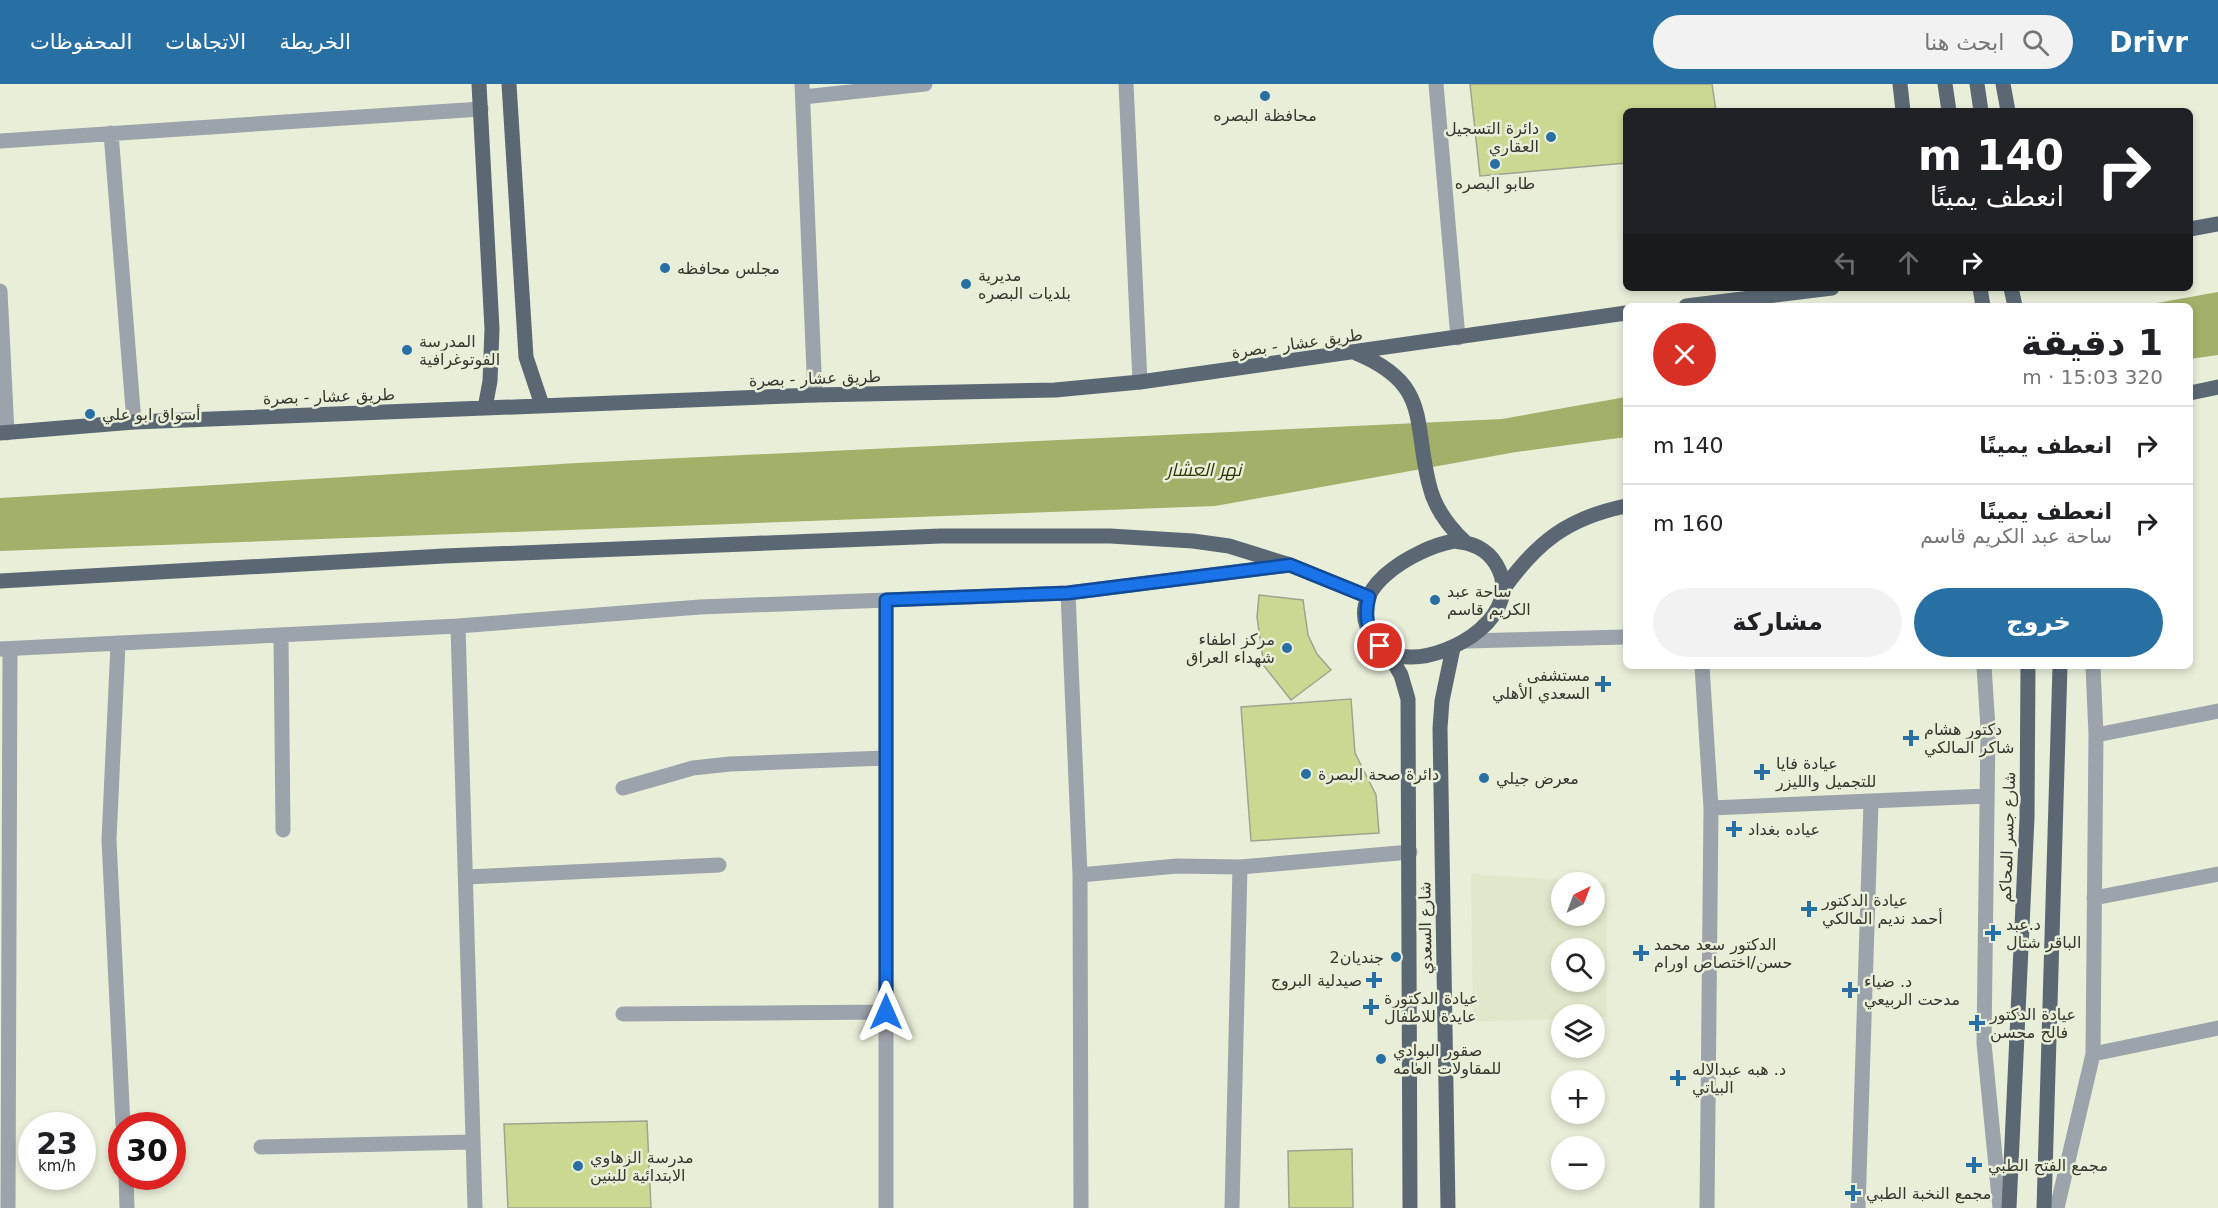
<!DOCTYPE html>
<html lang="ar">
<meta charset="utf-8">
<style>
:root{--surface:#fff;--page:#f2f2f2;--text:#202124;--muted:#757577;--line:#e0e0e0;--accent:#286fa3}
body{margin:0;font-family:"DejaVu Sans",Cairo,sans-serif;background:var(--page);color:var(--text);direction:rtl;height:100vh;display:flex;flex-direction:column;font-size:22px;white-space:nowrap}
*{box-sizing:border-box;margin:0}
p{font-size:20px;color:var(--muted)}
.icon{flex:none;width:33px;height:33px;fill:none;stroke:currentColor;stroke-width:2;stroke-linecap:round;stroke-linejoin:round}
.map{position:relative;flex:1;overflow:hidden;direction:ltr}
.details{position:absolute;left:1623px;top:219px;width:570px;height:366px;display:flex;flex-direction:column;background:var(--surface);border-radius:9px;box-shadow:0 3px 9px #0003;direction:rtl}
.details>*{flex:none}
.hud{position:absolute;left:1623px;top:24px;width:570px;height:183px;border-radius:9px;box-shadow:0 3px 9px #0003;direction:rtl;background:#202124;color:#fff;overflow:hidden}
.needle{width:39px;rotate:42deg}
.controls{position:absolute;left:1551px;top:788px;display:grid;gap:12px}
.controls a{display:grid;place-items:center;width:54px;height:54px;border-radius:50%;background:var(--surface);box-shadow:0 3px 9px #0003;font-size:30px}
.speed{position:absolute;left:18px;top:1028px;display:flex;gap:12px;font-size:30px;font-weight:700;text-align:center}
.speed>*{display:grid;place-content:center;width:78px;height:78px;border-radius:50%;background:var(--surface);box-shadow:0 3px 9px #0003;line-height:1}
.speed small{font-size:15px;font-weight:400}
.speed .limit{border:9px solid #d22;background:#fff;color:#111}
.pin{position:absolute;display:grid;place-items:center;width:51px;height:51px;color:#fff;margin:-26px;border:3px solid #fff;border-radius:50%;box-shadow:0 2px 6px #0007}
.me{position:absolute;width:66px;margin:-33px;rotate:0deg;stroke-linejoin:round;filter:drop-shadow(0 0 4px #0008)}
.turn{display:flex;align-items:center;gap:21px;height:126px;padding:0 30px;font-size:27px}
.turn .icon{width:78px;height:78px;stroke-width:2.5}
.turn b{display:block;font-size:42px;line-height:51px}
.lanes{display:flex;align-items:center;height:57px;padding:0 30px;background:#0003;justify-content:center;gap:30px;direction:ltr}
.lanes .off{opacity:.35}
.round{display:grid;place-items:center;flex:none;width:63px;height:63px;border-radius:32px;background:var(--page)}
.summary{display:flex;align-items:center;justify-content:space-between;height:102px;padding:0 30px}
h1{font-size:36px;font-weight:700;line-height:45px}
.cta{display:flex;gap:12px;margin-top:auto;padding:12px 30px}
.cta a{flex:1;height:69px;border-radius:36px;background:var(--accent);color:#fff;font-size:24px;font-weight:700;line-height:69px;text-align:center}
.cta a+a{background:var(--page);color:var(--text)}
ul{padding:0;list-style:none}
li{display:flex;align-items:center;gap:18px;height:78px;padding:0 30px;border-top:2px solid var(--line)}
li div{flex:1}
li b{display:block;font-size:22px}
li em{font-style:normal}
header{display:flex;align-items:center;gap:36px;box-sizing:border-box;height:84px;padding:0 30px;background:var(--accent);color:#fff}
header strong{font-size:28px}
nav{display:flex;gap:33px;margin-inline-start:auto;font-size:21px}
.search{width:420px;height:54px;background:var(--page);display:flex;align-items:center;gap:15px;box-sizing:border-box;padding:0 21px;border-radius:33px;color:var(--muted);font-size:22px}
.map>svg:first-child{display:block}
</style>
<header>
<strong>Drivr</strong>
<div class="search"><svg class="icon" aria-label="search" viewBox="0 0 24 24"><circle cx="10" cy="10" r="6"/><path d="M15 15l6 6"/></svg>ابحث هنا</div>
<nav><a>الخريطة</a><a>الاتجاهات</a><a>المحفوظات</a></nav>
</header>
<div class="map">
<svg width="2218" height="1124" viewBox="0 0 2218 1124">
<rect width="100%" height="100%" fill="#e9eed9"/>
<path fill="#e0e7ca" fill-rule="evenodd" d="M1471,790L1607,799V933L1595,934L1594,930H1562L1561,935L1473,938ZM1562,798H1594V831H1562ZM1562,864H1594V897H1562Z"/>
<path fill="#a2b06a" d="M2218,208V271L2190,275V222H2140Z
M1626,313V353L1516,368L1215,422L0,467V414L577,379L1502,335Z"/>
<path fill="#cad891" stroke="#9fa490" stroke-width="1.5" d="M1470,0H1712L1716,27H1626V79L1480,92Z
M1259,511L1303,516L1308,551L1317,570L1331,586L1291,616L1264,582L1257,533Z
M1351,615L1355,669L1376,711L1379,749L1251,757L1241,623Z
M647,1037L651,1124H508L504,1040Z
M1352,1065L1353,1124H1289L1288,1067Z"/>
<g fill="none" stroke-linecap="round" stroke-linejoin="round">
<path stroke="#9ca3aa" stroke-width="15" d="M802,0L815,311
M1126,0L1140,298
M1436,0L1458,254
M803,13L925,0
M111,49L134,338
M0,57L481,25
M0,207L7,349
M1068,509L1080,791L1081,1124
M886,516V1124
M458,542L475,1124
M281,552L283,746
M1466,557L1626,553
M118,560L109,756L123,1041
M0,565L458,542L700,523L1068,509L1290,481
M1702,582L1711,724L1707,1124
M1984,582L1988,644L1984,959L2000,1124
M2096,651L2218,627
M623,704L693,684L730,680L885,674
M1711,724L1987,712
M1080,791L1177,782L1240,783L1410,768
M466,793L719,781
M2094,814L2218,790
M623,930L886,928
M2093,970L2218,944
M261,1063L473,1058
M126,1092L127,1124
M8,1124L10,565
M1232,1124L1240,783
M1858,1124L1871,718
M2057,1124L2093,970L2096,651L2093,582"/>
<path stroke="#5b6874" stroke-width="15" d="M479,0L492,245L490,297L485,324
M509,0L526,273L542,321
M1900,0L1903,27
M1945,0L1949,27
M1977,0L1981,27
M2003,0L2008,27
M2190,145L2218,140
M1980,204L1983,222
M2011,204L2015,222
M1686,222L1832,204
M1356,269C1431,300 1413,337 1429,400C1434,423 1448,442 1465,458
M2190,309L2218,303
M0,349L134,338L815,311L1055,306L1140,298L1626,229
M1454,457C1472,459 1486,464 1496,480C1526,530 1452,574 1410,573C1396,573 1384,567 1375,556C1336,508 1415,464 1454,457Z
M0,497L444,472L941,452H1110L1193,457L1229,462L1290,481L1369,513
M1502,507C1536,459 1567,434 1626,422
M1388,568L1401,591L1408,615L1410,1124
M1448,1124L1440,644L1442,617L1453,564
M2009,1124L2027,734L2028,582
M2044,1124L2060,582"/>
</g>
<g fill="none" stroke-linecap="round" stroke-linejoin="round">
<g stroke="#114b97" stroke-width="15">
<path id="route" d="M886,928V516L1068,509L1290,481L1369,513C1364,532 1367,546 1380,562"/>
</g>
<use href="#route" stroke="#1a73e8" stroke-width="10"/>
</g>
<g fill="#286fa3" stroke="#e9eed9" stroke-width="2">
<circle cx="1265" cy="12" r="6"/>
<circle cx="1551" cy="53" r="6"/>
<circle cx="1495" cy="80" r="6"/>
<circle cx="665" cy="184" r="6"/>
<circle cx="966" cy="200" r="6"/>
<circle cx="407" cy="266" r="6"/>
<circle cx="90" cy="330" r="6"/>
<circle cx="1435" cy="516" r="6"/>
<circle cx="1287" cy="564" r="6"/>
<path d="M1600 591h6v6h6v6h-6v6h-6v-6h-6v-6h6z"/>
<path d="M1908 645h6v6h6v6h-6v6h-6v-6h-6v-6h6z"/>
<path d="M1759 679h6v6h6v6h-6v6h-6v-6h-6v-6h6z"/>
<circle cx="1306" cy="690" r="6"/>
<circle cx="1484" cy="694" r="6"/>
<path d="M1731 736h6v6h6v6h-6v6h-6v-6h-6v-6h6z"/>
<path d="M1806 816h6v6h6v6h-6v6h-6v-6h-6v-6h6z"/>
<path d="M1990 840h6v6h6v6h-6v6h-6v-6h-6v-6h6z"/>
<path d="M1638 860h6v6h6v6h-6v6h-6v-6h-6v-6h6z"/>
<circle cx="1396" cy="873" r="6"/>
<path d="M1371 887h6v6h6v6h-6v6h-6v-6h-6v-6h6z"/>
<path d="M1847 897h6v6h6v6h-6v6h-6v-6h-6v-6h6z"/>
<path d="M1368 914h6v6h6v6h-6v6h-6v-6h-6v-6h6z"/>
<path d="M1974 930h6v6h6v6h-6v6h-6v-6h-6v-6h6z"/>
<circle cx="1381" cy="975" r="6"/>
<path d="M1675 985h6v6h6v6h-6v6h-6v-6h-6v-6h6z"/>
<path d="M1971 1072h6v6h6v6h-6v6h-6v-6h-6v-6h6z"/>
<circle cx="578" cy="1082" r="6"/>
<path d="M1850 1100h6v6h6v6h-6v6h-6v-6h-6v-6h6z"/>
</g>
<g text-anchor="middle" stroke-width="5" stroke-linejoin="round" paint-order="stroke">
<g font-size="16" fill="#35372e" stroke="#e9eed9" text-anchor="start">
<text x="1265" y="37" text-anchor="middle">محافظة البصره</text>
<text x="1539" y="50" text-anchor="end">دائرة التسجيل<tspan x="1539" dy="18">العقاري</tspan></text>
<text x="1495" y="105" text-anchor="middle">طابو البصره</text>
<text x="677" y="190">مجلس محافظه</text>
<text x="978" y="197">مديرية<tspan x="978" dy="18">بلديات البصره</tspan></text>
<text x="419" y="263">المدرسة<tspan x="419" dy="18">الفوتوغرافية</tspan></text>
<text x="102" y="336">أسواق ابو علي</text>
<text x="1447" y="513">ساحة عبد<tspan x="1447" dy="18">الكريم قاسم</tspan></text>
<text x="1275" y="561" text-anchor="end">مركز اطفاء<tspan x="1275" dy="18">شهداء العراق</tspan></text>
<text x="1590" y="597" text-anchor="end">مستشفى<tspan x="1590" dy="18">السعدي الأهلي</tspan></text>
<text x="1924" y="651">دكتور هشام<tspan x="1924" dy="18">شاكر المالكي</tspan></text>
<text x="1776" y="685">عيادة فايا<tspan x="1776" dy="18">للتجميل والليزر</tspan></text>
<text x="1318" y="696">دائرة صحة البصرة</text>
<text x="1496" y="700">معرض جيلي</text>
<text x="1748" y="751">عياده بغداد</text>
<text x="1822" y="822">عيادة الدكتور<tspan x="1822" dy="18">أحمد نديم المالكي</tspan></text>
<text x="2006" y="846">د.عبد<tspan x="2006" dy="18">الباقر شتال</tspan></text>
<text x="1654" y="866">الدكتور سعد محمد<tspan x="1654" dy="18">حسن/اختصاص اورام</tspan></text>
<text x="1384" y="879" text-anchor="end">جنديان2</text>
<text x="1362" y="902" text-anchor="end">صيدلية البروج</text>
<text x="1864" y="903">د. ضياء<tspan x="1864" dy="18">مدحت الربيعي</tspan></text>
<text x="1384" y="920">عيادة الدكتورة<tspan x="1384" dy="18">عايدة للاطفال</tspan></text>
<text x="1990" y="936">عيادة الدكتور<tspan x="1990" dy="18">فالح محسن</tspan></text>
<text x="1393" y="972">صقور البوادي<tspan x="1393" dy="18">للمقاولات العامه</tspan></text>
<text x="1692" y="991">د. هبه عبدالاله<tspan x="1692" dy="18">البياتي</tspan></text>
<text x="590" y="1079">مدرسة الزهاوي<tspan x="590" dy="18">اﻻبتدائية للبنين</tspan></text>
<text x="1988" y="1087">مجمع الفتح الطبي</text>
<text x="1866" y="1115">مجمع النخبة الطبي</text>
</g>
<g font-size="16" fill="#35372e" stroke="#e9eed9">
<text transform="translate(1297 259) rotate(-8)" y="6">طريق عشار - بصرة</text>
<text transform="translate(815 294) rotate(-2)" y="6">طريق عشار - بصرة</text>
<text transform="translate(329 312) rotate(-2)" y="6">طريق عشار - بصرة</text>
<text transform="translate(2007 753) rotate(-88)" y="6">شارع جسر المحاكم</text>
<text transform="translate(1425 844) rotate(-91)" y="6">شارع السعدي</text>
</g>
<g font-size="18" font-style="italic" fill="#2d3400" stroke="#e9eed9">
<text x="1204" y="392">نهر العشار</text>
</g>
</g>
</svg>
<div class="controls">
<a><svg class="needle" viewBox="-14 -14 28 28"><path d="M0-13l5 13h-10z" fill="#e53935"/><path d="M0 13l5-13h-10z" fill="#757577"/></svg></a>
<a><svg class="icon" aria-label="search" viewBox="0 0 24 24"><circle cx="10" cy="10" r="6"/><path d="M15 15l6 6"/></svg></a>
<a><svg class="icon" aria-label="layers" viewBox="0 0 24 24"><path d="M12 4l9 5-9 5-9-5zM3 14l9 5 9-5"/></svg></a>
<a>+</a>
<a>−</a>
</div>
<div class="speed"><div>23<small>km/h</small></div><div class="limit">30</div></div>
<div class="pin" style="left:1380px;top:562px;background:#d93025"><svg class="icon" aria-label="arrive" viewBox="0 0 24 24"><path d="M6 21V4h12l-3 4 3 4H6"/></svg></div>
<svg class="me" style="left:886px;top:928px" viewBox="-20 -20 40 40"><path d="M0-17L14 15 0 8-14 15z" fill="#1a73e8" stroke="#fff" stroke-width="4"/></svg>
<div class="hud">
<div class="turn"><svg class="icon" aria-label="right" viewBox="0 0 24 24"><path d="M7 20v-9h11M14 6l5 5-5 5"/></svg><div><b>140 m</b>انعطف يمينًا</div></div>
<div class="lanes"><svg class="icon off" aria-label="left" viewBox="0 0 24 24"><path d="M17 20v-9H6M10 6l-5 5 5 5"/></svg><svg class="icon off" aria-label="ahead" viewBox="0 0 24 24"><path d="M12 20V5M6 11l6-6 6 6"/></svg><svg class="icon" aria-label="right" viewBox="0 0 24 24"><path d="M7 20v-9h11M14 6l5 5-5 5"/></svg></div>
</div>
<section class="details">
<div class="summary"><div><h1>1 دقيقة</h1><p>320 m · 15:03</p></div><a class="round" style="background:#d93025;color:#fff"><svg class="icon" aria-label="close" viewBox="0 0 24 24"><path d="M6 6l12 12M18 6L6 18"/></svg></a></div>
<ul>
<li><svg class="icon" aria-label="right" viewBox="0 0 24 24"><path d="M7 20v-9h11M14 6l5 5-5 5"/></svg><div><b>انعطف يمينًا</b></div><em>140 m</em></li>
<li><svg class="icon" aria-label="right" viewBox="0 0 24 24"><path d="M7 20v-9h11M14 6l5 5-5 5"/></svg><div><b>انعطف يمينًا</b><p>ساحة عبد الكريم قاسم</p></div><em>160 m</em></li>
</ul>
<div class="cta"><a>خروج</a><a>مشاركة</a></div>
</section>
</div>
